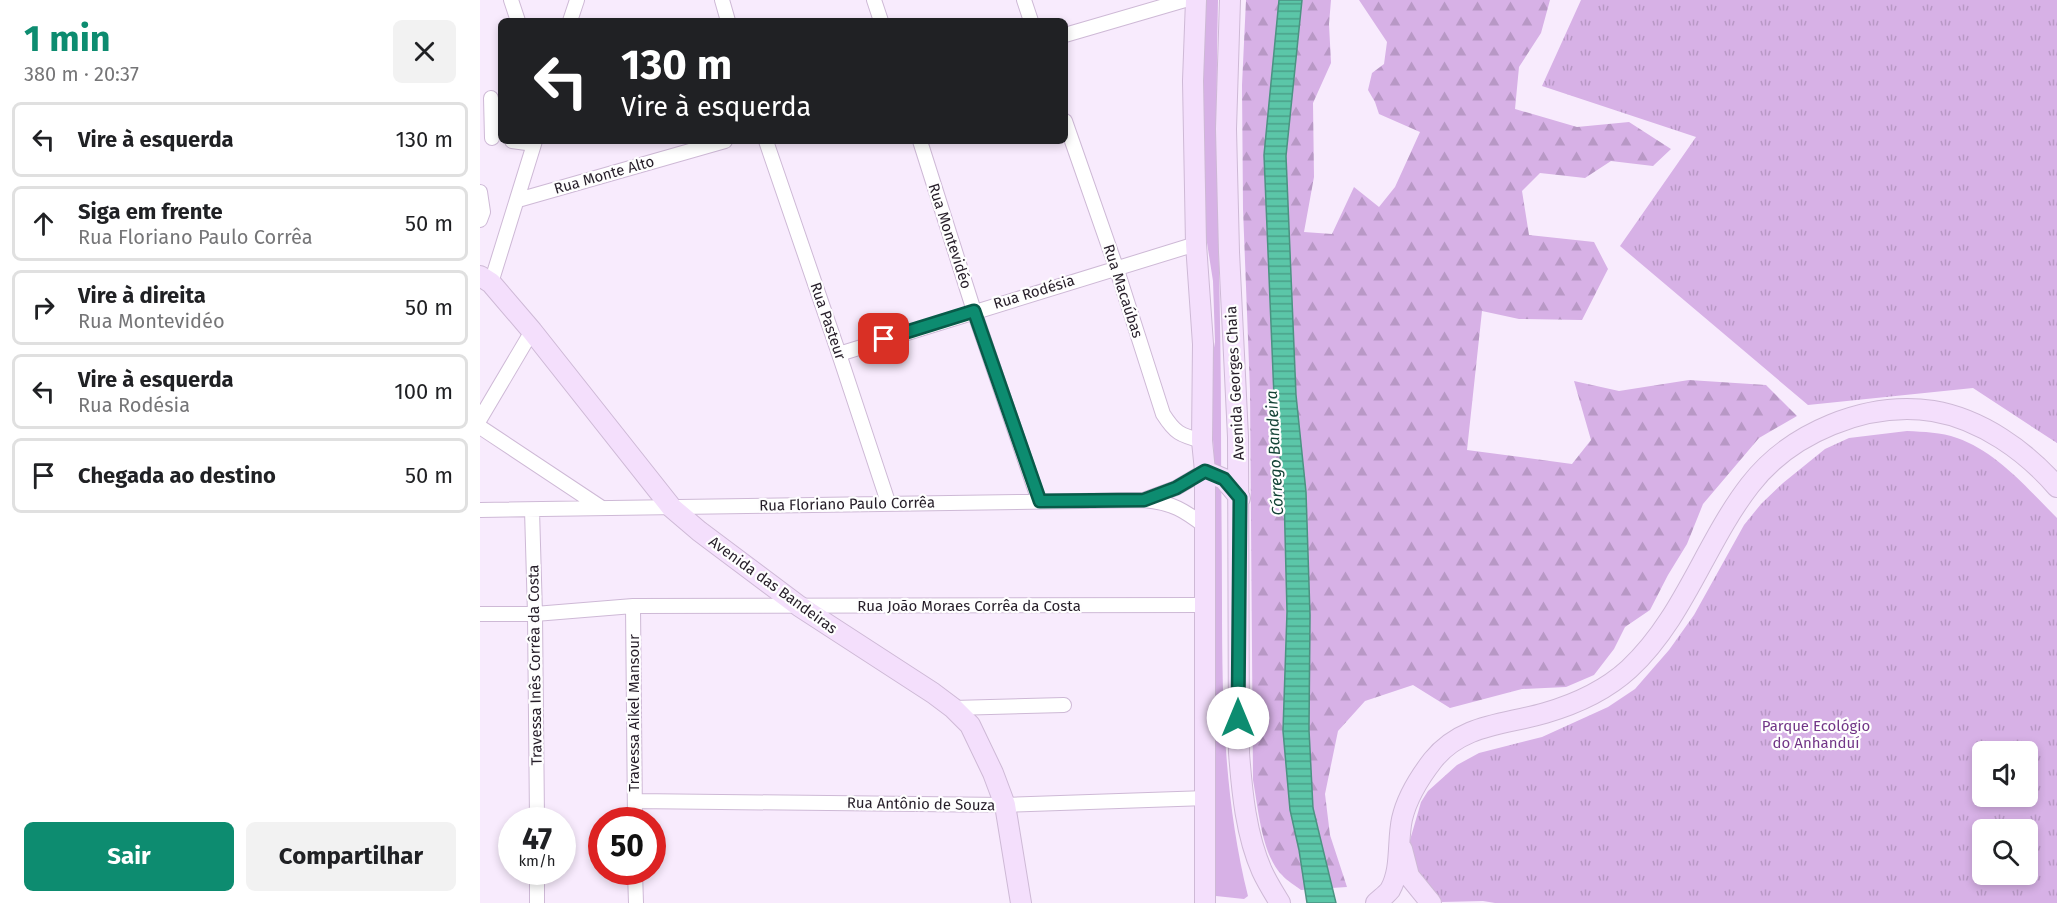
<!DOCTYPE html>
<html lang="pt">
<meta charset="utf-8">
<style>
:root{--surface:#fff;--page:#f2f2f2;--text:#202124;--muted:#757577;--line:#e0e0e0;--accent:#0d8c70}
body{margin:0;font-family:"Fira Sans",sans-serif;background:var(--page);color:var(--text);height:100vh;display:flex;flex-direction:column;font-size:22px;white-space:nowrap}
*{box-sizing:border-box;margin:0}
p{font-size:20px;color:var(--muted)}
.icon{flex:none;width:33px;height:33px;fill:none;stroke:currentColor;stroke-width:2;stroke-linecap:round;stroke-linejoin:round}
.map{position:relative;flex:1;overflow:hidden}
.panel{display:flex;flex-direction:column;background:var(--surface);width:480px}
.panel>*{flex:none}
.hud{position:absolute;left:18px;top:18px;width:570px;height:126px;border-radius:9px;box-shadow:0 3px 9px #0003;background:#202124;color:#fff;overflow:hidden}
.tools{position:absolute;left:1492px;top:741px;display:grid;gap:12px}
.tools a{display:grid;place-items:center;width:66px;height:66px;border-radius:9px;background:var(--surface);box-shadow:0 3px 9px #0003;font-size:30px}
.speed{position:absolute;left:18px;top:807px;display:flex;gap:12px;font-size:30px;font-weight:700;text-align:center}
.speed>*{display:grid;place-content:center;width:78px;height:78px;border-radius:50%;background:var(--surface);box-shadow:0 3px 9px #0003;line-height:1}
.speed small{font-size:15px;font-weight:400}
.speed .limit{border:9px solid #d22;background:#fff;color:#111}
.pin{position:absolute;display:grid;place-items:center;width:51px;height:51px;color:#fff;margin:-26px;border-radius:12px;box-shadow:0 3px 9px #0006}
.me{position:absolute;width:66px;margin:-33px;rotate:0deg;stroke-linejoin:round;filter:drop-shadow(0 0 4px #0008)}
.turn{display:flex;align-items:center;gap:21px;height:126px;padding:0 24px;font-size:27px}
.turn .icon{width:78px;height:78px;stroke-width:2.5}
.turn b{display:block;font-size:42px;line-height:51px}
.round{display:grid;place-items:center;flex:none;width:63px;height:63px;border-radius:9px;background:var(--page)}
.summary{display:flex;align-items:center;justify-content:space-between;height:102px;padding:0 24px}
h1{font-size:36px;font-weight:700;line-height:45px;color:var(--accent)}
.cta{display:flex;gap:12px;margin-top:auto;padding:12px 24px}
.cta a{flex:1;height:69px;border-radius:9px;background:var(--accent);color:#fff;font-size:24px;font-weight:700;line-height:69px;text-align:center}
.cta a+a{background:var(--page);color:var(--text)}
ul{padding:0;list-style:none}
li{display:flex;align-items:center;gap:18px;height:75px;margin:0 12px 9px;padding:0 12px;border:3px solid var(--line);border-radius:9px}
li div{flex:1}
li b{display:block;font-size:22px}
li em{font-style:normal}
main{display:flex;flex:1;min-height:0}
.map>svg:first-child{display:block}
</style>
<main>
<section class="panel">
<div class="summary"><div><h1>1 min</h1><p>380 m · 20:37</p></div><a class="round"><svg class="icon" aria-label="close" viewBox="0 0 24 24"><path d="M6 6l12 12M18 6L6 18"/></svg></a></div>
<ul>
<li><svg class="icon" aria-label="left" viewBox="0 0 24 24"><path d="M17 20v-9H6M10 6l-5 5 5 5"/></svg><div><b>Vire à esquerda</b></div><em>130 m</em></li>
<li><svg class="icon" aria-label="ahead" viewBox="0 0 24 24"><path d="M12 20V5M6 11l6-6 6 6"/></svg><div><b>Siga em frente</b><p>Rua Floriano Paulo Corrêa</p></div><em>50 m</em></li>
<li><svg class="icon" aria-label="right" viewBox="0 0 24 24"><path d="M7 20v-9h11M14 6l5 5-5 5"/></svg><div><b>Vire à direita</b><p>Rua Montevidéo</p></div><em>50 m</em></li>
<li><svg class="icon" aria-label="left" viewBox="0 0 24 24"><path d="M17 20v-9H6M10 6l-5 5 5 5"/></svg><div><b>Vire à esquerda</b><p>Rua Rodésia</p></div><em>100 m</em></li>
<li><svg class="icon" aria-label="arrive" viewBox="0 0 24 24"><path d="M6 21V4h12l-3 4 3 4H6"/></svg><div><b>Chegada ao destino</b></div><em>50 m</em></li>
</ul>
<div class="cta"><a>Sair</a><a>Compartilhar</a></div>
</section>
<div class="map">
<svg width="1577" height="903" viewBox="0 0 1577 903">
<defs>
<pattern id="forest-firs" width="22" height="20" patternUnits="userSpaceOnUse" patternTransform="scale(1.5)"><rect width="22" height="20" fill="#d7b1e6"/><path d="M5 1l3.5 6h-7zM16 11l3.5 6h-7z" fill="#b898c5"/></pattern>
<pattern id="park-tufts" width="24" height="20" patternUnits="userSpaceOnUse" patternTransform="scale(1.5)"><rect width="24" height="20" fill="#d7b1e6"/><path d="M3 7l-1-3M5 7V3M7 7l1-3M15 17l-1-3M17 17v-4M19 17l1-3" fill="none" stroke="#b898c5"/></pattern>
<pattern id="water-rules" width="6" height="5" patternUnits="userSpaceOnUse" patternTransform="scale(1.5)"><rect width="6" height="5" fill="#5bc6a8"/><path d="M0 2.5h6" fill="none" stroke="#4ba089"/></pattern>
</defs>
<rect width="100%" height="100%" fill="#f8ebfd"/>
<path fill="#d7b1e6" d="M725,0H738C734,142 741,284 741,426C741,485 742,544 742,603C742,702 744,800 768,896L764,899L736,896L734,891V462L730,370L735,342L733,281L725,230L723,129Z"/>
<path fill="url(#forest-firs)" d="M766,0H851L849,24L851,63L833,103L834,177L824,232L852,234L874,187L899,207L915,187L940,132L899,114L895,102L888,90L892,73L904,64L907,42L879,0H1070L1061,33L1039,67L1035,109L1097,127L1149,122L1191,149L1173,166L1131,161L1105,178L1060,173L1042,191L1049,235L1114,242L1128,269L1102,320L1039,319L1002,311L987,450L1092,464L1111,440L1094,381L1139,391L1209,380L1286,385L1317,416L1279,438L1223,504L1207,544L1188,575L1170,610L1145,627L1134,649L1114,675L1086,687L1042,689L970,708L933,685L885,701L858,731L845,794L850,835L867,887L821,890C815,885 807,881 802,875C782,856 778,807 773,780L770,390L763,209L762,85Z"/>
<path fill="url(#park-tufts)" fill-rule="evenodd" d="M1101,0H1577V443L1493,388L1328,405L1140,246L1216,137L1062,86Z
M1427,431C1444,432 1461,432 1477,438C1517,452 1548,489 1577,518V903H1015L1003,901L962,902L950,893L937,877L928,847L941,802L948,791L977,765L999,753L1062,737L1128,707L1155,689L1189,650L1214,615L1264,525L1281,504L1303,483L1345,449L1369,438ZM1503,752H1548V796H1503ZM1503,830H1548V874H1503Z"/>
<path fill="url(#water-rules)" stroke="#4b9382" stroke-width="1.5" d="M799,0H822L806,156L816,395L826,492L830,615L829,730L833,808L856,903H827L819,850L810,810L803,731L807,612L804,494L794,397L784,155Z"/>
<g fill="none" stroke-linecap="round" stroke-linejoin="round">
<g stroke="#ceb9d6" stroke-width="16">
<path id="street" d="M31,0L38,21
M242,0L248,21
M394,0L401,21
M544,0L551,21
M90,21L97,0
M585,35L705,0
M11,98L12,138
M585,121L636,267L683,414C695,433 700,435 722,441
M32,141L54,144
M286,141L359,354L408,502
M440,141L494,311L559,501
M0,192L3,212L0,220
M38,200L245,141
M11,283L55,141
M359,354L716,244
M0,419L52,331
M0,427L122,508
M666,499L696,488L725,471
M0,510L664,500C693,503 704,510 726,527
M52,510L55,614L57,820
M153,606L155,820
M0,614H55L153,606L726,605
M473,708L584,705
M155,801L525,805L727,798
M57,872V903
M155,872L156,903"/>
</g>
<g stroke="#ceb9d6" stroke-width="22">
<path id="secondary" d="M716,0L713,81L716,244L723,344L722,441L725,471V903
M750,0L746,129L749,252L758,437L759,753C762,792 766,835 782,871C787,882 794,893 800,903
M0,276L11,283L52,331L192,508L219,531L319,606L453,693L473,708L490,725L513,773L525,805L541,903
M725,471L744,479L760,498
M922,849L929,876L951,903
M896,903C900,899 906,895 910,890C922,869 917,842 922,819C927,797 939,778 953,760C982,724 1024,725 1065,713C1096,704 1125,691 1149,669C1204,618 1225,543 1270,485C1310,433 1386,401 1453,411C1501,419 1546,451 1577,487"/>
</g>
<use href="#street" stroke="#fff" stroke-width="14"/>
<use href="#secondary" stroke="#f4dffc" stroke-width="20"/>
</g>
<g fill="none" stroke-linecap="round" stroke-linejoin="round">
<g stroke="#085b49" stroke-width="15">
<path id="route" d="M404,339L494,311L560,501L664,500L696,488L725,471L744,479L760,498L758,718"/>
</g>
<use href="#route" stroke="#0d8c70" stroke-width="10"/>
</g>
<g text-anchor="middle" stroke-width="4.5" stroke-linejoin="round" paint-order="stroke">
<g font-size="15" fill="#251d28" stroke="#fefefe">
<text transform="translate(124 175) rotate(-16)" y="5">Rua Monte Alto</text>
<text transform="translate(470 236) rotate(72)" y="5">Rua Montevidéo</text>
<text transform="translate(643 291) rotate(72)" y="5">Rua Macaúbas</text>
<text transform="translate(554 292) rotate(-17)" y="5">Rua Rodésia</text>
<text transform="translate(348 321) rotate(71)" y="5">Rua Pasteur</text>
<text transform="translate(755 383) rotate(-93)" y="5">Avenida Georges Chaia</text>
<text transform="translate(367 504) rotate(-1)" y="5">Rua Floriano Paulo Corrêa</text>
<text transform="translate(293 585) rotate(36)" y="5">Avenida das Bandeiras</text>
<text x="489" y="611">Rua João Moraes Corrêa da Costa</text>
<text transform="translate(55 665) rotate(-91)" y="5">Travessa Inês Corrêa da Costa</text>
<text transform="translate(154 713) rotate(-90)" y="5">Travessa Aikel Mansour</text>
<text transform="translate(441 804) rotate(1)" y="5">Rua Antônio de Souza</text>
</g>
<g font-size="15" fill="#723687" stroke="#fefefe">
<text x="1336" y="731">Parque Ecológio<tspan x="1336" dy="17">do Anhanduí</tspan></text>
</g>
<g font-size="16" font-style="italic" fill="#134336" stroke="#fefefe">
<text transform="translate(794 453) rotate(-93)" y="6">Córrego Bandeira</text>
</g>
</g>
</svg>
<div class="tools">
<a><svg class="icon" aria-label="sound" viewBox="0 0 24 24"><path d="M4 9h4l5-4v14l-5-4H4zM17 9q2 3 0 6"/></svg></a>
<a><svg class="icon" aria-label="search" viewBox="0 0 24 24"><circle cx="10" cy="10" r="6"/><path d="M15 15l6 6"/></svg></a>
</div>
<div class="speed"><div>47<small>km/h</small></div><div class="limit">50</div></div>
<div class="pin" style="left:404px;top:339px;background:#d93025"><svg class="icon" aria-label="arrive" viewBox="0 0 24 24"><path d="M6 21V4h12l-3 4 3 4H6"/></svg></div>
<svg class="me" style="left:758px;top:718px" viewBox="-20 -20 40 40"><circle r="19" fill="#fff"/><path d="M0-13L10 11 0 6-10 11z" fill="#0d8c70"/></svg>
<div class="hud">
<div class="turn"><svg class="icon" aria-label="left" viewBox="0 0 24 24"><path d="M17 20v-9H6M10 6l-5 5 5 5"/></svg><div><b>130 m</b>Vire à esquerda</div></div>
</div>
</div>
</main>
